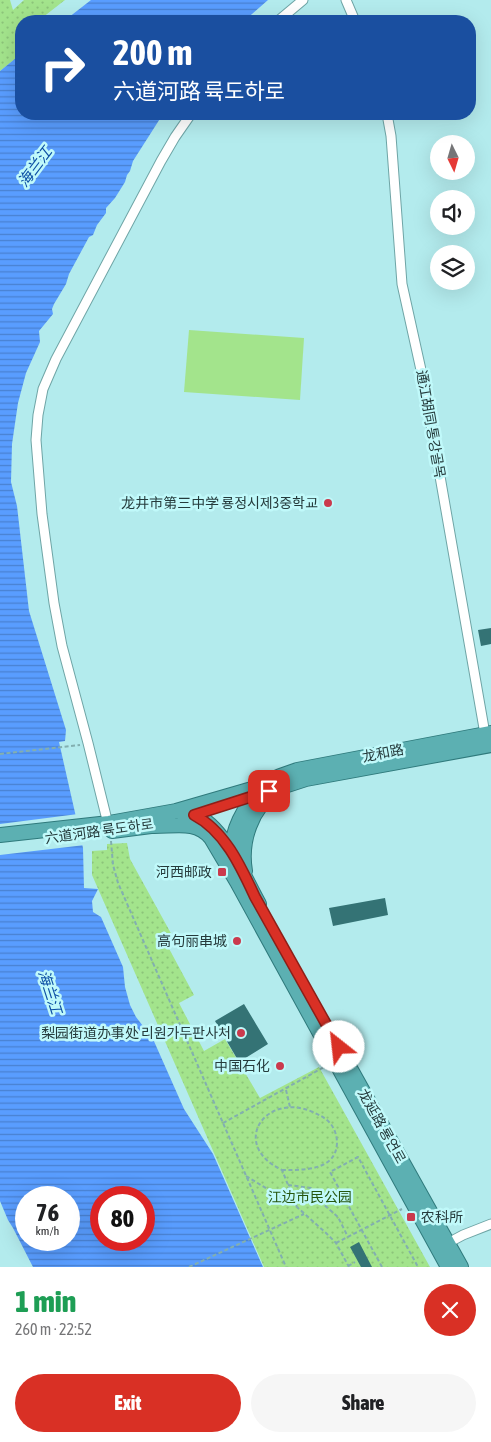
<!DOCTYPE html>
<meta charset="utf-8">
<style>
:root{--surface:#fff;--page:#f6f6f6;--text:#202124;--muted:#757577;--accent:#d93025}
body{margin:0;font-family:"Asap Condensed","Noto Sans SC","Noto Sans KR",sans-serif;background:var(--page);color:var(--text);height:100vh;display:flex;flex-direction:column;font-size:19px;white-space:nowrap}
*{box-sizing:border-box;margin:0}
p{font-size:16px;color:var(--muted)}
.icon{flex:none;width:28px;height:28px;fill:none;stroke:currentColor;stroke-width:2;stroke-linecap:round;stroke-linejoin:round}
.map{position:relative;height:1267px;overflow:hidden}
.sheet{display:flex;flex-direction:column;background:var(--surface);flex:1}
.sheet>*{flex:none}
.banner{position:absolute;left:15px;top:15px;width:461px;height:105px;border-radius:20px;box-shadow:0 5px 20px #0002;background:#1a4fa0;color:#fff;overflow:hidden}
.needle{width:32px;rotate:175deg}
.tools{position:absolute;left:430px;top:135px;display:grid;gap:10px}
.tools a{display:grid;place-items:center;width:45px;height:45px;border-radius:50%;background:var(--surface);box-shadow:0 5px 20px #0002;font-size:25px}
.speed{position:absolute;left:15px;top:1186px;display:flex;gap:10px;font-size:25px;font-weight:700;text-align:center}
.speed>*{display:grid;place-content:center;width:65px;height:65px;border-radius:50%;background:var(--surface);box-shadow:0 5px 20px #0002;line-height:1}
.speed small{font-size:12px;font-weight:400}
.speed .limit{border:8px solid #d22;background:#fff;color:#111}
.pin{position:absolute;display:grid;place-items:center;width:42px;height:42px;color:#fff;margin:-21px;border-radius:10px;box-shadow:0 2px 8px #0006}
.me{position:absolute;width:55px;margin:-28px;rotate:331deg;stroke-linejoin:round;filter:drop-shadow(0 0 4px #0008)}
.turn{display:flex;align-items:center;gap:18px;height:105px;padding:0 15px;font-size:22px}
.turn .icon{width:65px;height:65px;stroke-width:2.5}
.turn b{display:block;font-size:35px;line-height:42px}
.round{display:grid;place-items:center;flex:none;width:52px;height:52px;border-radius:26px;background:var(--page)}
.overview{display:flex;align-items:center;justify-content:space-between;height:85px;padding:0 15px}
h1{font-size:30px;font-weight:800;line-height:38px;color:#1e9e55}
.button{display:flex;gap:10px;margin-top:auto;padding:10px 15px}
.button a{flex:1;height:58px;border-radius:30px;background:var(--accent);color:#fff;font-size:20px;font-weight:800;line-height:58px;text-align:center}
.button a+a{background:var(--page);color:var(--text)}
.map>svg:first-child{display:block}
</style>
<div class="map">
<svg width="491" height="1267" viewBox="0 0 491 1267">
<defs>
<pattern id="grass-dots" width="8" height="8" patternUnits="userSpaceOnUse" patternTransform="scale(1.25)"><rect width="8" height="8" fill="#a3e48c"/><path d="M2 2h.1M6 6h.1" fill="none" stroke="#8cc47a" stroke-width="1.8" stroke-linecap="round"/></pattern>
<pattern id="water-rules" width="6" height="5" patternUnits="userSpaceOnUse" patternTransform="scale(1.25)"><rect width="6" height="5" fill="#599dff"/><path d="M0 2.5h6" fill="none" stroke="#4981d0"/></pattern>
</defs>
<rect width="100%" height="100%" fill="#b3ebed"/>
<path fill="url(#grass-dots)" d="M0,0H10L13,10L24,0H65L38,21H21V54L0,71Z
M127,843L130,859L173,937L166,943L194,995L179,1003L204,1051L225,1039L260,1098L319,1067L430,1267H264L92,875V851L107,850V844Z"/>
<path fill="#a3e48c" d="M189,330L304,338L300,400L184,392Z"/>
<path fill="url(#water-rules)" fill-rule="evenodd" d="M91,0H268L244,21H64Z
M21,54V114H163L133,161L130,171L127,175L125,182L115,198L106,208V213L97,225L93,235L89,237L69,274L66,284L54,304L52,309L53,314L39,331L40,342L26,373L18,403L12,444L11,482L17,506L29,611L66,730L65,741L59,742L83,848L84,888L98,889L92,901L93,912L101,917L123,967L125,987L130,1005L136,1017L153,1039L184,1109L213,1154L263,1267H33L13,1228L8,1220L0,1201V71ZM26,1198H69V1240H26ZM101,1198H144V1240H101Z"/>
<path fill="#b3ebed" d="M78,814L85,845L0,855V824Z"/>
<path fill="#347375" d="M491,628V644L481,646L478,630Z
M385,898L388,915L333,926L329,908Z
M244,1004L268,1044L239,1062L215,1021Z
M359,1242L372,1267H361L350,1247Z"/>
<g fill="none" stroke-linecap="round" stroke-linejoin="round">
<g stroke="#6fa5a6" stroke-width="11">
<path id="minor" d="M346,0L355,21
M278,21L303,0
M387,114L391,136L402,284L423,379L485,734
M109,828L88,743L62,646L54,603L42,514L36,440L38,415L43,389L56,359L161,161L175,137L191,114
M448,1243L463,1235L491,1224"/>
</g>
<g stroke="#2f7a7c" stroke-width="16">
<path id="trunk" d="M257,795L306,779L491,745
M176,811C182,812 189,813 195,815C225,827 244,878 259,904
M151,826C173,827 196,819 211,838L237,882L448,1267
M112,831L151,826L160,822
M0,835L109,823L176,811L252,789L280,776L297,770L491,733
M232,857C230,832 244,806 262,789
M245,871C240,842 251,807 277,791
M332,1036L461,1267"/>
</g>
<path stroke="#82afb0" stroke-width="2" stroke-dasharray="4 2.5" stroke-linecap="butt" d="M0,754L80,745
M111,841L113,865L118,883L286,1267
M286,1090L290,1107
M223,1123L326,1066
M282,1170C303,1170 336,1171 337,1143C337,1135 334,1127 329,1122C324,1117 319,1115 313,1112C265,1091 229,1145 282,1170L297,1207
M246,1176L297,1207L326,1233L336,1243L349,1267
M288,1185L311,1188L322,1203L338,1217L348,1237
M336,1243L402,1209
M348,1266L355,1262
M189,1267L304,1214
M382,1267L330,1172L358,1157L418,1267"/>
<use href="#minor" stroke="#fff" stroke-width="9"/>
<use href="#trunk" stroke="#5cb0b2" stroke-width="14"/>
</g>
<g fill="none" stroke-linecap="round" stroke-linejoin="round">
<g stroke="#8d1f18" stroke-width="12">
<path id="route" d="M269,791L194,815C225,831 241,867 255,897L339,1047"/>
</g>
<use href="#route" stroke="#d93025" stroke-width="9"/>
</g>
<g fill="#ca3a4d" stroke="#c0f9fa" stroke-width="2">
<circle cx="328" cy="503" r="5"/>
<rect x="217" y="867" width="10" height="10" rx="2.5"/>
<circle cx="237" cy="941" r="5"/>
<circle cx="241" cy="1033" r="5"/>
<circle cx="280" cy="1066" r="5"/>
<rect x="406" y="1212" width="10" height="10" rx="2.5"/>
</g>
<g text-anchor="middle" stroke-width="5" stroke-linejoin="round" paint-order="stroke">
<g font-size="14" fill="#253b3c" stroke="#c0f9fa">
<text transform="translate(431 424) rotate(80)" y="5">通江胡同 통강골목</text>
<text transform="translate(383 753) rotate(-11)" y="5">龙和路</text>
<text transform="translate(99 831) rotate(-8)" y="5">六道河路 륙도하로</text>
<text transform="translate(382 1126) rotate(61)" y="5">龙延路 룡연로</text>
</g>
<g font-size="14" fill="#253b3c" stroke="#c0f9fa" text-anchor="end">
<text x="318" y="508">龙井市第三中学 룡정시제3중학교</text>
<text x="212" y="877">河西邮政</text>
<text x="227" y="946">高句丽串城</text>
<text x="231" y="1038">梨园街道办事处 리원가두판사처</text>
<text x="270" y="1071">中国石化</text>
<text x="421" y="1222" text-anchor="start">农科所</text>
</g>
<g font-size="14" fill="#26570f" stroke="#c0f9fa">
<text x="310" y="1202">江边市民公园</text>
</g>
<g font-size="15" font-style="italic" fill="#0b4ea4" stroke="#c0f9fa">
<text transform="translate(35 167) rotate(-53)" y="5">海兰江</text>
<text transform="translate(50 992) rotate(72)" y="5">海兰江</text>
</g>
</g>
</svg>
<div class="tools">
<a><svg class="needle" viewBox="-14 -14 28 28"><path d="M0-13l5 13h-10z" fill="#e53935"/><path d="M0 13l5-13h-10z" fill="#757577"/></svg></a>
<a><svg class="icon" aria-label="sound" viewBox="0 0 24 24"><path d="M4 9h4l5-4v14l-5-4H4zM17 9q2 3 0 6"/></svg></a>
<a><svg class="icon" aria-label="layers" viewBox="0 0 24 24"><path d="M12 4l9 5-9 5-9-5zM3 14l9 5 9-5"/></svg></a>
</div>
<div class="speed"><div>76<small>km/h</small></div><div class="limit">80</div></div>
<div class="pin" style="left:269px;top:791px;background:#d93025"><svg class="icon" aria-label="arrive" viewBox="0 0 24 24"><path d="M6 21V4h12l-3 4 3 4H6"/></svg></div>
<svg class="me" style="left:339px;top:1047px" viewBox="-20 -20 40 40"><circle r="19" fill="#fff"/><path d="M0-13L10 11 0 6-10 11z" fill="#d93025"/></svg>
<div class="banner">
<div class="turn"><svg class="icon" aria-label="right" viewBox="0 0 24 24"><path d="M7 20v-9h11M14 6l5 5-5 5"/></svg><div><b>200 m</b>六道河路 륙도하로</div></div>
</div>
</div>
<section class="sheet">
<div class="overview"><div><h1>1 min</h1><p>260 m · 22:52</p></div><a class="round" style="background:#d93025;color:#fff"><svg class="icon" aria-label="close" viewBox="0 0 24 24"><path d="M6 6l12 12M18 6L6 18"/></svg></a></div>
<div class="button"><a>Exit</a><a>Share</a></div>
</section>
